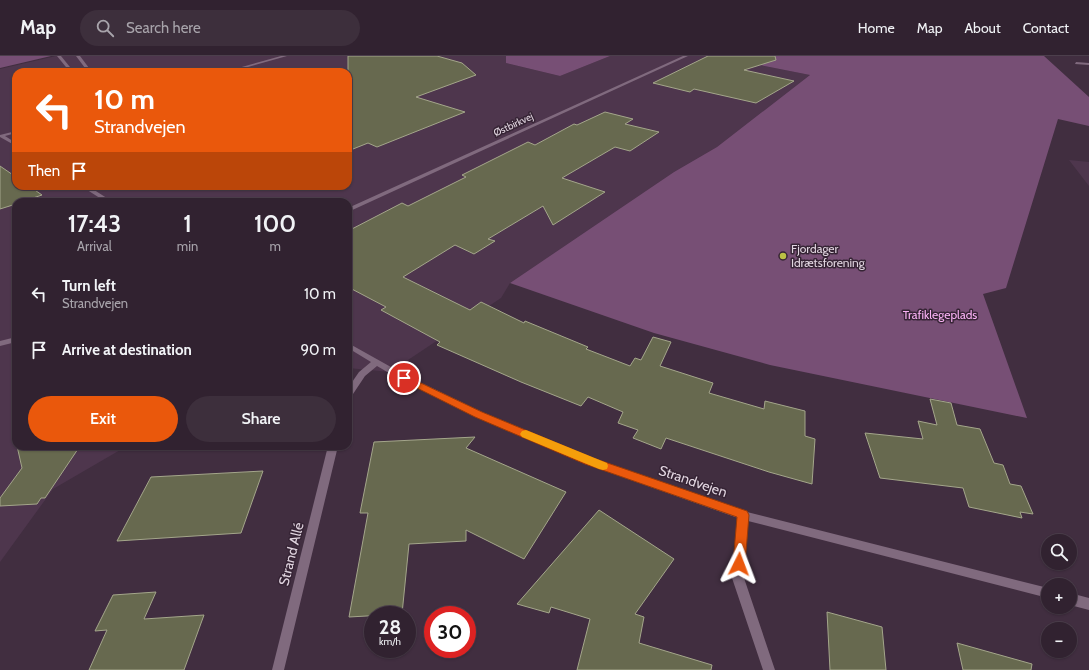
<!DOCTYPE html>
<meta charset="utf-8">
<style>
:root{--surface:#312230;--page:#3d2f3c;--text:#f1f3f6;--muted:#a8a4ab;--line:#4c3f4c;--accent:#ea580c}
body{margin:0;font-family:Cabin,sans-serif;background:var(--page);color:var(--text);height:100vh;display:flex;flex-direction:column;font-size:15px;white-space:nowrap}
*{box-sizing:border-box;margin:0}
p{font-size:13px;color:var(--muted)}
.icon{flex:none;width:22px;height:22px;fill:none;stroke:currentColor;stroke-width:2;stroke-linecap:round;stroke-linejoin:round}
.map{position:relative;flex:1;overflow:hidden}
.drawer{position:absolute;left:12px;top:142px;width:340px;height:252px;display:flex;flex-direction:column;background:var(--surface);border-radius:12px;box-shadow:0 1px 3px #0004,0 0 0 1px var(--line)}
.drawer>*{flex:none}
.guide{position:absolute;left:12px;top:12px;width:340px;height:122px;border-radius:12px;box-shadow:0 1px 3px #0004,0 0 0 1px var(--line);background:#ea580c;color:#fff;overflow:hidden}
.buttons{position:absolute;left:1041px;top:478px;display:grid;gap:8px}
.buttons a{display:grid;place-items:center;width:36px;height:36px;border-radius:50%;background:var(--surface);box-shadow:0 1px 3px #0004,0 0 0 1px var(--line);font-size:20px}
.speed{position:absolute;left:364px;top:550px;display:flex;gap:8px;font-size:20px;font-weight:700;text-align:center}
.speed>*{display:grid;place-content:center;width:52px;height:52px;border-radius:50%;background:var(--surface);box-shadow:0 1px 3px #0004,0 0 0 1px var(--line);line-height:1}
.speed small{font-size:10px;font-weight:400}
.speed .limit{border:6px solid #d22;background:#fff;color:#111}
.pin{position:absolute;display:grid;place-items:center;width:34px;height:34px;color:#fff;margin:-17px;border:2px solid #fff;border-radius:50%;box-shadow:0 1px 4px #0007}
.me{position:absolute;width:44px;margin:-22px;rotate:3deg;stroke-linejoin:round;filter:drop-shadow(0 0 3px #0008)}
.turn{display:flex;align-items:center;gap:14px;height:84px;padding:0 16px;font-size:18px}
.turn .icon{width:52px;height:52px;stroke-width:2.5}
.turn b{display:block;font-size:28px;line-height:34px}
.then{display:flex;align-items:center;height:38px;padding:0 16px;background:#0003;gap:8px;font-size:15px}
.eta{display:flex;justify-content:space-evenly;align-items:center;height:68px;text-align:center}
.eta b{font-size:24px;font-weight:600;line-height:28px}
.action{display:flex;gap:8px;margin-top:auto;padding:8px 16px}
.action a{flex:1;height:46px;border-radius:24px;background:var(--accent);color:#fff;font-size:16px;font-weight:600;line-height:46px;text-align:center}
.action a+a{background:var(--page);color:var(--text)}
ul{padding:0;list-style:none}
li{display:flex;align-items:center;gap:12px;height:56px;padding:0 16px}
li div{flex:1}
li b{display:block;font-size:15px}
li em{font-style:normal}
header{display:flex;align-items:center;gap:24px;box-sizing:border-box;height:56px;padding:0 20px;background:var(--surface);border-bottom:1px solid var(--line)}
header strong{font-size:19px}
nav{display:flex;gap:22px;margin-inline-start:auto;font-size:14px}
.search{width:280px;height:36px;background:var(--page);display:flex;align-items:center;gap:10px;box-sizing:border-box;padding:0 14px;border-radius:22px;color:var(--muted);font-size:15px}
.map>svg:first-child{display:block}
</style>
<header>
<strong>Map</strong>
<div class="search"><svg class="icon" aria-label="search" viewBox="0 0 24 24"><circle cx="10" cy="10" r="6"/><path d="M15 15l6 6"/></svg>Search here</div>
<nav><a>Home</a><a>Map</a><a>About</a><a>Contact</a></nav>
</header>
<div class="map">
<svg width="1089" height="614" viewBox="0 0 1089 614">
<rect width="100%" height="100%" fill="#412e40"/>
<path fill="#4e364d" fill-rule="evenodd" d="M56,0H506V7L560,20L610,0H715L810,19L717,91L674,116L510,227L501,242L390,316L348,312V146H16V390H127L53,433L0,506V13ZM16,16H348V130H16Z
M1069,104L1089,106V130Z"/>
<path fill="#774f75" d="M0,0H51L0,12Z
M506,0H610L560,20L506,7Z
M715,0H1044L1089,41V70L1058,63L1006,232L983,238L1027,362L770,309L654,277L510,227L674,116L717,91L810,19Z"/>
<path fill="#67694f" stroke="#a4a68b" d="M348,0H437L462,7L476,19L416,41L465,56L377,91L368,87L348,95Z
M708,0H775L776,4L744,14L794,25L756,47L694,33L690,36L653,27Z
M605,56L633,63L625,68L659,76L630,95L615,91L562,122L605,136L553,169L543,150L488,183L495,185L474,198L455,189L403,221L470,254L481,246L524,267L525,265L588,291L586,293L630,310L635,302L641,304L653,281L671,286L660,310L713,327L709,337L764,353L765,345L805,355V380L815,383L812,428L769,416L666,382L661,393L633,382L638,374L618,367L623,356L588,341L581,350L521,326L437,289L440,286L381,254L386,251L348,231V175L402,147L408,150L466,121L462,119L528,86L535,89L574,68L577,69Z
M0,110L16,121V130H29L42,139L21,146H16V148L0,153Z
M930,343L951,347L957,369L980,373L994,407L1003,409L1010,428L1021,430L1033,458L1020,456L1022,462L969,451L963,432L880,422L865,377L923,383L918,365L937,369Z
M475,381L466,392L566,436L524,503L466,474V485L409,488L402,558L349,561L368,457H360L374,386Z
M17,390H80L45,442H41L37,448L0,450V442L22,412Z
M263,415L241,477L117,485L151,421Z
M599,454L674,503L635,558L644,561L639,587L712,609L711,614H577L590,563L551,551L549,557L517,548Z
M156,536L144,563L204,559L184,614H89L107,574L95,575L113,539Z
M827,556L882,571L886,614H830Z
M957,587L1032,608L1031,614H963Z"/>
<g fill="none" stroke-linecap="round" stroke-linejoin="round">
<path fill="#806a7e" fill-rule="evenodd" d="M76,0H80L92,16H88Z"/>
<path fill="#806a7e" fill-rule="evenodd" d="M57,0H61L74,16H70Z
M281,0H287L230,16H224Z
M683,0H688L348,156V152Z
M1076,6L1089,7V9L1075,8Z
M16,75V77L5,80L16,87V90L0,81V79Z
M81,130H88L113,146H106Z
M16,281V286L0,290V285Z
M348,287L407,320L482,356L592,402L743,455L1048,532V542L748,465L744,522L775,614H763L732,522L738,462L586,408L476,360L401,324L377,310L365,320L351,341L348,342V332L359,316L371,306L348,292Z
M328,390H338L284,614H272Z
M1070,537L1089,542V554L1070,549Z"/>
</g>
<path fill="#ea580c" stroke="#983908" d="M404,319L482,356L593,402L747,455L749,459L745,508L743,513L739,514L734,513L733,508L737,461L585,408L475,361L401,324L399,322Z"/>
<path fill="#f59e0b" d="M526,374L607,407L608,410L607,413L603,414L599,413L522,381L520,378L522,375Z"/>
<circle fill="#bbc045" stroke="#362435" stroke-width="1.5" cx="783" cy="200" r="4"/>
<g text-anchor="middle" stroke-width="3" stroke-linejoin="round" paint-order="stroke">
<g font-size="10" fill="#e1d5e0" stroke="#362435">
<text transform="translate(513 68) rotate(-25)" y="4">Østbirkvej</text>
</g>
<g font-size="12" fill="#e1d5e0" stroke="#362435" text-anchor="start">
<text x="791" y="197">Fjordager<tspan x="791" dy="14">Idrætsforening</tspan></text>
</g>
<g font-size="12" fill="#fab2f5" stroke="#362435">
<text x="940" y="263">Trafiklegeplads</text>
</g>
<g font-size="14" fill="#e1d5e0" stroke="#362435">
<text transform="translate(693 425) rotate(19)" y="5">Strandvejen</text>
<text transform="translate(291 498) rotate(-76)" y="5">Strand Allé</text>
</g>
</g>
</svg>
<div class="buttons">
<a><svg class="icon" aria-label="search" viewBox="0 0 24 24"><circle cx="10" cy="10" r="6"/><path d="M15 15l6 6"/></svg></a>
<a>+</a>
<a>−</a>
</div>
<div class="speed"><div>28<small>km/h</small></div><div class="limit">30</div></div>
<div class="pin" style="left:404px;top:322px;background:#d93025"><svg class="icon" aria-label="arrive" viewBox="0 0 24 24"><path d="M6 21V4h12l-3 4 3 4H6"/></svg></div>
<svg class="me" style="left:739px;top:508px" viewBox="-20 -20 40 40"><path d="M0-17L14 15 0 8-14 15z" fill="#ea580c" stroke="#fff" stroke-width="4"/></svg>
<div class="guide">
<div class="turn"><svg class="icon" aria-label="left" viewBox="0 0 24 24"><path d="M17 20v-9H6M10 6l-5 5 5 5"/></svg><div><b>10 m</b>Strandvejen</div></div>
<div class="then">Then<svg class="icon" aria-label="arrive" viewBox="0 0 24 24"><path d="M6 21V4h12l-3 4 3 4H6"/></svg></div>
</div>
<section class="drawer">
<div class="eta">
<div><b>17:43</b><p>Arrival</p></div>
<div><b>1</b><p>min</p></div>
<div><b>100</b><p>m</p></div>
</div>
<ul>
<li><svg class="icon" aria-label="left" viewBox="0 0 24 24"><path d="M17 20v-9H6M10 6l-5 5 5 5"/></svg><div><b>Turn left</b><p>Strandvejen</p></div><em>10 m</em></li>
<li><svg class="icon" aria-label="arrive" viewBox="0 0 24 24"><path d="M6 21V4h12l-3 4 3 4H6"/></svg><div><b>Arrive at destination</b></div><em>90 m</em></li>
</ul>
<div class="action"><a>Exit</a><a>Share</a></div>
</section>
</div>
